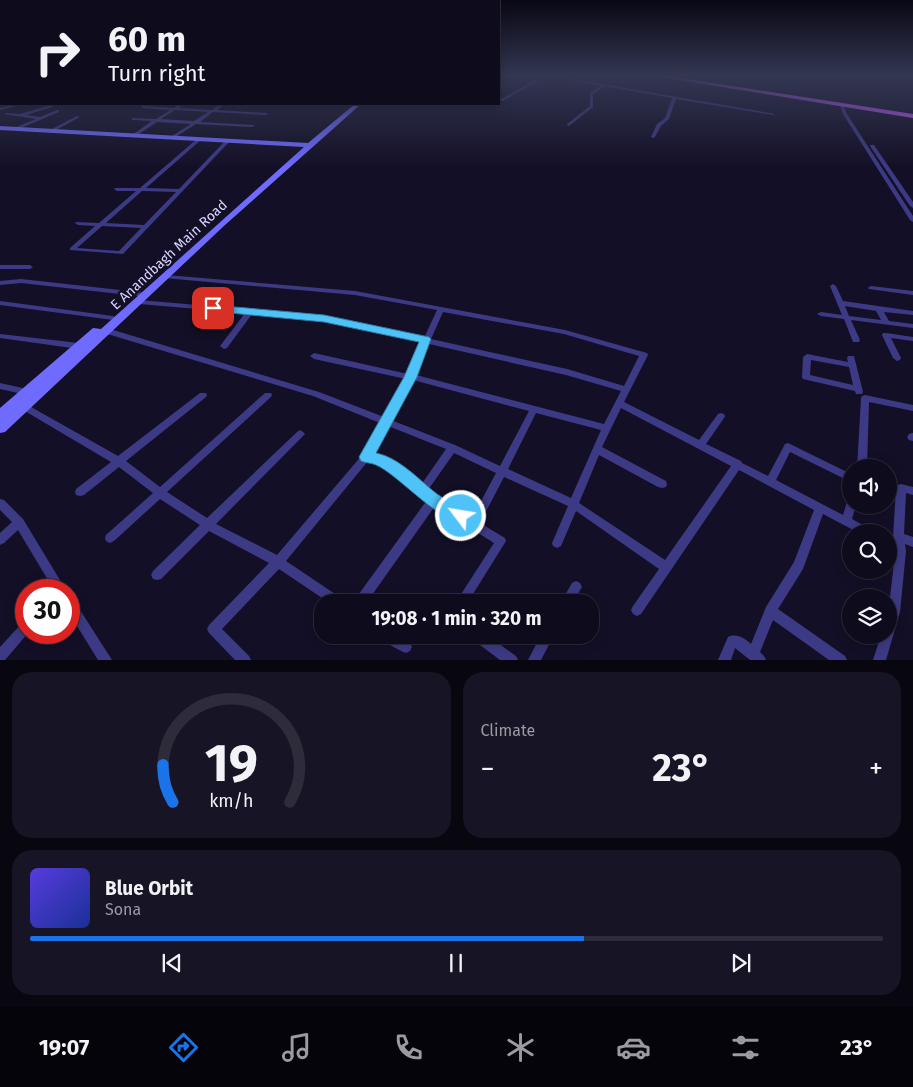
<!DOCTYPE html>
<html lang="en">
<head>
<meta charset="utf-8">
<style>
  body { margin:0; font-family:"Fira Sans",sans-serif; background:#171425; color:#f1f3f6; height:100vh; display:flex; flex-direction:column; font-size:19px; white-space:nowrap }
  * { box-sizing:border-box; margin:0 }
  p { font-size:16px; color:#9b9ba3 }
  .icon { flex:none; width:28px; height:28px; fill:none; stroke:currentColor; stroke-width:2; stroke-linecap:round; stroke-linejoin:round }
  .map { position:relative; height:660px; overflow:hidden }
  .sheet { display:flex; flex-direction:column; gap:12px; padding:12px; background:#08060f; flex:1 }
  .sheet>* { flex:none }
  .banner { position:absolute; left:0px; top:0px; width:500px; height:105px; box-shadow:0 2px 12px #0003,0 0 0 1px #2e2b3b; background:#0e0b1c; color:#f1f3f6; overflow:hidden }
  .controls { position:absolute; left:842px; top:459px; display:grid; gap:10px }
  .controls a { display:grid; place-items:center; width:55px; height:55px; border-radius:50%; background:#0e0b1c; box-shadow:0 2px 12px #0003,0 0 0 1px #2e2b3b; font-size:25px }
  .speed { position:absolute; left:15px; top:579px; display:flex; gap:10px; font-size:25px; font-weight:700; text-align:center }
  .speed>* { display:grid; place-content:center; width:65px; height:65px; border-radius:50%; background:#0e0b1c; box-shadow:0 2px 12px #0003,0 0 0 1px #2e2b3b; line-height:1 }
  .speed .limit { border:8px solid #d22; background:#fff; color:#111 }
  .pin { position:absolute; display:grid; place-items:center; width:42px; height:42px; color:#fff; margin:-21px; border-radius:10px; box-shadow:0 2px 8px #0006 }
  .me { position:absolute; width:55px; margin:-28px; rotate:301deg; stroke-linejoin:round; filter:drop-shadow(0 0 4px #0008) }
  .turn { display:flex; align-items:center; gap:18px; height:105px; padding:0 25px; font-size:22px }
  .turn .icon { width:65px; height:65px; stroke-width:2.5 }
  .turn b { display:block; font-size:35px; line-height:42px }
  .big { font-size:38px; font-weight:700; line-height:1.1 }
  .sheet .card { flex:1; display:flex; flex-direction:column; justify-content:center; gap:8px; min-width:0; padding:0 18px; border-radius:20px; background:#171425 }
  .sheet .dial { align-items:center; gap:0 }
  .dial svg { height:130px; overflow:visible; fill:none; stroke:#2e2b3b; stroke-width:7; stroke-linecap:round; text-anchor:middle }
  .dial text { fill:#f1f3f6; stroke:none }
  .song { display:flex; align-items:center; gap:15px }
  .cover { width:60px; height:60px; border-radius:8px; background:linear-gradient(135deg,hsl(250 70% 55%),hsl(230 70% 35%)) }
  .played { height:5px; border-radius:2px; background:linear-gradient(90deg,#1a73e8 65%,#2e2b3b 65%) }
  .keys { display:flex; justify-content:space-around; direction:ltr }
  .heat { display:flex; justify-content:space-between; align-items:center; font-size:28px; direction:ltr }
  .sheet .tiles { flex:1; display:grid; gap:12px; grid-template-columns:1fr 1fr }
  .card:last-child { grid-column:span 2 }
  .trip { position:absolute; left:314px; top:594px; width:285px; height:50px; border-radius:20px; background:#0e0b1c; box-shadow:0 2px 12px #0003,0 0 0 1px #2e2b3b; font-weight:700; line-height:50px; text-align:center }
  .dock { display:flex; height:80px; justify-content:space-around; align-items:center; background:#06040b; color:#9b9ba3 }
  .dock .icon { width:35px; height:35px }
  .dock .on { color:#1a73e8 }
  .dock b { font-size:22px; color:#f1f3f6 }
  .map>svg:first-child { display:block }
  .lines { fill:none; stroke-linecap:round; stroke-linejoin:round }
  .street { fill:#3d3a85; fill-rule:evenodd }
  .secondary { fill:#6f6bff; fill-rule:evenodd }
  .primary { fill:#c25bff; fill-rule:evenodd }
  .route { fill:#4fc3f7; stroke:#337fa1 }
  .labels { text-anchor:middle; dominant-baseline:central; stroke-width:5; stroke-linejoin:round; paint-order:stroke }
  .street-label { font-size:14px; fill:#d9d4ff; stroke:#130f26 }
</style>
</head>
<body>
<div class="map">
<svg width="913" height="660" viewBox="0 0 913 660">
  <rect width="100%" height="100%" fill="#130f26"/>
  <g class="lines">
    <path class="street" d="M542,76H546L503,101L500,100Z
      M549,76H556L775,114L773,115L676,99L669,119L661,126L655,137L653,138L651,137L657,124L665,118L672,98L605,86L593,94V107L569,126L567,125V124L590,106V93L601,86Z
      M607,76H615L624,78L622,79Z
      M0,92H1V95H0Z
      M839,102L842,103L847,114L913,216V222L910,220L843,114Z
      M17,104H23L0,110V108Z
      M180,104H184L179,108L212,110L221,104H225L217,110L266,113L268,114L266,115L213,112L200,122L254,125V126L252,127L196,124L174,138H172V136L191,124L157,122L136,136L132,135L152,121L133,120H132V118L156,119L170,110L143,108H142V106L174,108ZM175,110L208,112L194,121L161,119Z
      M51,105L53,106L52,107L26,115L40,117L57,110H59V112L16,130H14V128L36,119L4,114L6,113L20,114Z
      M77,116L80,117L52,132L48,131Z
      M198,138L202,139L146,188L179,189L226,140L230,141L123,254L70,250V248L95,226L78,225L75,223L76,222L99,223L136,191H117L114,189L115,188H140ZM142,191L176,192L144,225L106,223ZM102,226L141,228L119,251L77,248Z
      M870,145H874L913,202V208L910,206L870,146Z
      M0,265H30L33,267L30,269H0Z
      M166,275L355,291L565,330L647,353L648,355L624,402L699,440L718,414L721,413L724,414L725,416L724,418L706,444L741,461L742,463L768,476L785,444L788,443L851,474V482L790,452L776,480L843,515L847,502L851,501V505H856L852,519L870,529L871,532H857L823,514L803,569L778,609L845,656L847,660H829L773,620L760,652L764,656L766,660H750L735,648L731,660H718L728,637C737,633 744,638 751,644L766,607L794,562L814,510L739,470L641,614L637,616L633,614L631,610L633,606L659,569L576,511L561,546L557,548L553,546L552,543L568,506L504,477L480,523L505,538L506,541L468,602H456L494,543L435,506L367,602H354L356,598L427,500C408,487 391,468 368,461L286,561L341,598L343,602H328L279,569L222,629L249,656L251,660H235L209,633L207,629L209,625L269,563L209,531L161,579L157,580L153,579L151,575L153,571L200,525L160,499L114,541L110,543L106,541L105,538L106,535L153,493L119,467L84,495L80,496L76,495L75,492L76,489L111,462L18,407L17,405L18,403H24L118,456L200,393H206L207,395L206,397L126,461L160,487L265,393H271L272,395L271,397L167,492L207,518L297,432L300,430L303,432L305,434L303,436L216,524L277,555L363,454L380,423L313,396L104,333L103,331L104,329H110L319,392L384,417L406,379L314,359L310,356L314,353L408,374L422,342L324,320L252,314L227,348L224,349L220,346L245,313L139,304L135,302L139,300L324,316L424,338L437,310L355,295L164,278L163,277L164,276ZM443,312L564,334L639,356L624,386L567,369L431,339ZM429,344L566,375L621,391L604,424L416,375ZM413,380L529,411L500,466L455,445L391,420ZM621,408L731,466L665,560L579,503L599,455L658,487L662,488L666,487L667,484L666,481L602,447ZM536,413L601,430L571,498L508,469ZM388,426L446,449L421,485C406,472 391,460 372,455ZM454,453L496,473L472,518L428,490Z
      M21,279L147,293L150,295L147,297L21,283L0,285V281Z
      M833,284L836,286L843,301L913,311V315L884,312L889,321L913,324V328L851,320L860,340L859,342H853L844,319L821,316L817,314L821,312L842,315L830,286ZM845,306L876,311L881,320L849,316Z
      M871,286L913,291V295L869,289L868,288L869,287Z
      M0,301L113,316L117,318L113,320L0,305Z
      M883,333H886L913,337V341L891,338L901,358L900,360L897,361L893,358L882,335Z
      M0,334L79,343L83,346L79,349L0,338Z
      M807,354L848,362L847,358L848,356H854L863,392L862,394H856L855,391L803,379L802,377L803,357ZM811,360L849,367L853,385L810,375Z
      M0,383L27,389L30,390L31,392L30,394L27,395L0,389Z
      M865,395L913,405V411L869,402L867,468H857L861,398L862,396Z
      M912,433H913V441L909,440L907,437L909,434Z
      M901,484L913,487V495L906,493L904,534L913,537V547L905,544L906,551L900,612L886,660H873L881,635H889V606L895,554L889,550V540L894,542L893,537L896,488L897,485Z
      M0,499L4,500L23,519L66,590H54L18,530L4,543L0,545V533L12,522L0,510Z
      M576,581L580,583L582,587L573,602H561L572,583Z
      M426,594L433,598L435,602H421L420,600L422,596Z
      M69,597L73,599L112,660H98L69,613Z
      M26,621V632H29L5,660H0V647L22,623Z
      M381,635C393,635 407,634 412,647L410,651L406,653C398,650 384,643 381,635Z
      M470,635H487L516,656L518,660H500L472,639Z
      M541,635H554L541,660H528Z"/>
    <path class="secondary" d="M355,104H361L225,225L5,432L0,433V408L93,328L101,329L304,147L0,130V126L308,143Z"/>
    <path class="primary" d="M655,76H668L913,114V118Z"/>
  </g>
  <linearGradient id="sky" x2="0" y2="1"><stop stop-color="#0a0815"/><stop offset="0.45" stop-color="#333752"/><stop offset="1" stop-color="#333752" stop-opacity="0"/></linearGradient>
  <rect width="913" height="168" fill="url(#sky)"/>
  <path class="route" d="M213,305L324,315L429,337L431,339L417,377L376,453C400,458 419,480 437,494C447,501 463,506 469,516L466,521C445,529 398,474 376,465C372,463 366,463 361,461L359,457L404,377L419,342L324,322L209,311L207,308Z"/>
  <g class="labels">
    <g class="street-label">
      <text transform="translate(169 255) rotate(-43)">E Anandbagh Main Road</text>
    </g>
  </g>
</svg>
<div class="controls">
<a><svg class="icon" aria-label="sound" viewBox="0 0 24 24"><path d="M4 9h4l5-4v14l-5-4H4zM17 9q2 3 0 6"/></svg></a>
<a><svg class="icon" aria-label="search" viewBox="0 0 24 24"><circle cx="10" cy="10" r="6"/><path d="M15 15l6 6"/></svg></a>
<a><svg class="icon" aria-label="layers" viewBox="0 0 24 24"><path d="M12 4l9 5-9 5-9-5zM3 14l9 5 9-5"/></svg></a>
</div>
<div class="speed"><div class="limit">30</div></div>
<div class="pin" style="left:213px;top:308px;background:#d93025"><svg class="icon" aria-label="arrive" viewBox="0 0 24 24"><path d="M6 21V4h12l-3 4 3 4H6"/></svg></div>
<svg class="me" style="left:461px;top:516px" viewBox="-20 -20 40 40"><circle r="17" fill="#4fc3f7" stroke="#fff" stroke-width="3"/><path d="M0-11L8 9 0 5-8 9z" fill="#fff"/></svg>
<div class="trip">19:08 · 1 min · 320 m</div>
<div class="banner">
<div class="turn"><svg class="icon" aria-label="right" viewBox="0 0 24 24"><path d="M7 20v-9h11M14 6l5 5-5 5"/></svg><div><b>60 m</b>Turn right</div></div>
</div>
</div>
<section class="sheet">
<div class="tiles">
<div class="card dial"><svg viewBox="0 0 100 80">
<path d="M14 69A42 42 0 1 1 86 69"/>
<path d="M14 69A42 42 0 0 1 8 46" stroke="#1a73e8"/>
<text x="50" y="56" font-size="32" font-weight="700">19</text>
<text x="50" y="72" font-size="11">km/h</text>
</svg></div>
<div class="card"><p>Climate</p>
<div class="heat"><a>−</a><b class="big">23°</b><a>+</a></div>
</div>
<div class="card">
<div class="song"><i class="cover"></i><div><b>Blue Orbit</b><p>Sona</p></div></div>
<div class="played"></div>
<div class="keys"><svg class="icon" aria-label="previous" viewBox="0 0 24 24"><path d="M18 5L8 12l10 7zM5 5v14"/></svg><svg class="icon" aria-label="pause" viewBox="0 0 24 24"><path d="M8 5v14M16 5v14"/></svg><svg class="icon" aria-label="next" viewBox="0 0 24 24"><path d="M6 5l10 7-10 7zM19 5v14"/></svg></div>
</div>
</div>
</section>
<nav class="dock">
<b>19:07</b>
<svg class="icon on" aria-label="directions" viewBox="0 0 24 24"><path d="M12 3l9 9-9 9-9-9zM9 14v-3h6M13 9l2 2-2 2"/></svg>
<svg class="icon" aria-label="music" viewBox="0 0 24 24"><path d="M9 18V5l10-2v13"/><circle cx="6" cy="18" r="3"/><circle cx="16" cy="16" r="3"/></svg>
<svg class="icon" aria-label="phone" viewBox="0 0 24 24"><path d="M5 4h4l2 5-3 2q2 4 5 5l2-3 5 2v4C11 20 4 13 5 4z"/></svg>
<svg class="icon" aria-label="climate" viewBox="0 0 24 24"><path d="M12 3v18M4 7l16 10M4 17L20 7"/></svg>
<svg class="icon" aria-label="car" viewBox="0 0 24 24"><path d="M5 17H2v-5l4-1 3-4h7l3 4 3 1v5h-3M9 17h6M6 11h13"/><circle cx="7" cy="17" r="2"/><circle cx="17" cy="17" r="2"/></svg>
<svg class="icon" aria-label="filters" viewBox="0 0 24 24"><path d="M4 7h16M4 17h16"/><circle cx="9" cy="7" r="2"/><circle cx="15" cy="17" r="2"/></svg>
<b>23°</b>
</nav>
</body>
</html>
